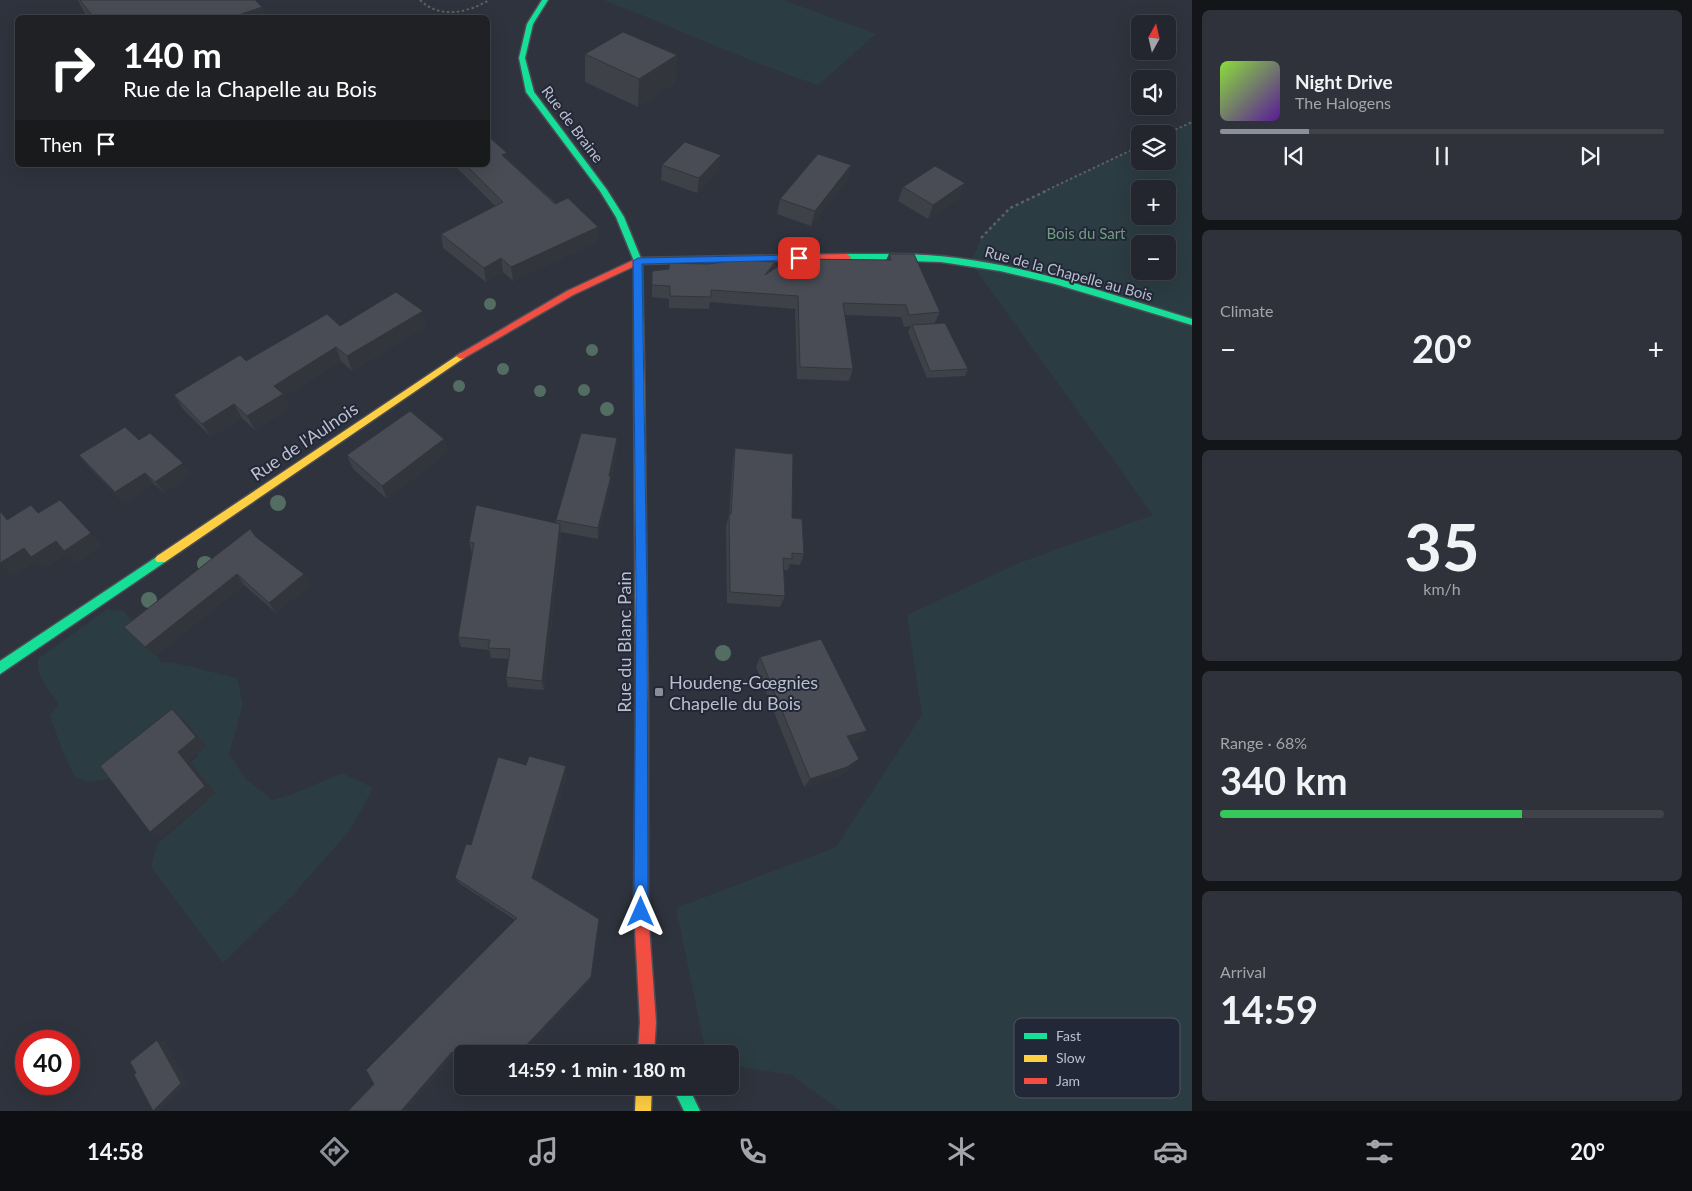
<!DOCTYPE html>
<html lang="en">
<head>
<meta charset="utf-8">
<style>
  body { margin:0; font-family:Lato,sans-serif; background:#2f323a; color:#f1f3f6; height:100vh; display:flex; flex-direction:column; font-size:19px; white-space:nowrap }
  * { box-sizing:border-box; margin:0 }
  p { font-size:16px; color:#a3a5aa }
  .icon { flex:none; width:28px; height:28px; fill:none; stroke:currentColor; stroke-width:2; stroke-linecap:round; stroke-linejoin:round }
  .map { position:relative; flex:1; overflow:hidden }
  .panel { display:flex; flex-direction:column; gap:10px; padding:10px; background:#131519; width:500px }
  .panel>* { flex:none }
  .banner { position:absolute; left:15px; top:15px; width:475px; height:152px; border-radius:8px; box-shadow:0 5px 20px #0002,0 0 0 1px #40434a; background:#202124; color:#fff; overflow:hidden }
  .needle { width:32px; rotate:8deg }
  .buttons { position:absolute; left:1131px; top:15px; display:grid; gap:10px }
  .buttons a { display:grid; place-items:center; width:45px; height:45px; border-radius:8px; background:#23262e; box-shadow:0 5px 20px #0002,0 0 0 1px #40434a; font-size:25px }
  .speed { position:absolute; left:15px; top:1030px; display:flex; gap:10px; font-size:25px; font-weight:700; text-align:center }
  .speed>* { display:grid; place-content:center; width:65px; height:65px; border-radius:50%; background:#23262e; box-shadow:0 5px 20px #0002,0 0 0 1px #40434a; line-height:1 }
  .speed .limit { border:8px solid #d22; background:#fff; color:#111 }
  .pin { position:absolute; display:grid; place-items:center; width:42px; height:42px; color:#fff; margin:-21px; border-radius:10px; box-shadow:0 2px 8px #0006 }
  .me { position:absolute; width:55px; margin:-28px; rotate:0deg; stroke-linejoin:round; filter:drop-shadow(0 0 4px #0008) }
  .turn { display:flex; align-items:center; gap:18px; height:105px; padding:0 25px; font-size:22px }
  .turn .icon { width:65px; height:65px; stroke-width:2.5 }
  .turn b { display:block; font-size:35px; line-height:42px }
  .then { display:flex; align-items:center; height:48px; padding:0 25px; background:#0003; gap:10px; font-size:19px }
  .big { font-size:38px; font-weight:700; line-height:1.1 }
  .panel .tile { flex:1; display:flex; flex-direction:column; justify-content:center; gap:8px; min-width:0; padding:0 18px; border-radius:8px; background:#2f323a }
  .panel .dial { align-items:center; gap:0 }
  .dial b { font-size:65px; line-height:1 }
  .song { display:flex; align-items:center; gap:15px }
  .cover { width:60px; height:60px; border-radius:8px; background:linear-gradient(135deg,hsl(90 70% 55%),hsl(270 70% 35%)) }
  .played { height:5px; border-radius:2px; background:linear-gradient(90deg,#8c9099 20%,#40434a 20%) }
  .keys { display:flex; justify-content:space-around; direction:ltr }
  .heat { display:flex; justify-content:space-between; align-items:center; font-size:28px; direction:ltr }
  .charge { height:8px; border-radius:4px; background:linear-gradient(90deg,#34c759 68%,#40434a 0) }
  .trip { position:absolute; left:454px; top:1045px; width:285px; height:50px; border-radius:8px; background:#23262e; box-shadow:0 5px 20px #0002,0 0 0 1px #40434a; font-weight:700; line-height:50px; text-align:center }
  .tab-bar { display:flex; height:80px; justify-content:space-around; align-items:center; background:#0e0f12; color:#a3a5aa }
  .tab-bar .icon { width:35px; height:35px }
  .tab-bar .on { color:#8c9099 }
  .tab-bar b { font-size:22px; color:#f1f3f6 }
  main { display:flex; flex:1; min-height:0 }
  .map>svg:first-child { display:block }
  .green { fill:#2c3c43; fill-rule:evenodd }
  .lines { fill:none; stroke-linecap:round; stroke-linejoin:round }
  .fast-casing { stroke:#4b4e56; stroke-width:3 }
  .slow-casing { stroke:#4b4e56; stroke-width:3 }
  .jam-casing { stroke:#4b4e56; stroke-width:3 }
  .path-far1 { stroke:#5c6167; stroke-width:2; stroke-dasharray:2.5 2.5; stroke-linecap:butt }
  .path { stroke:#5c6167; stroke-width:2.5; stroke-dasharray:3 3; stroke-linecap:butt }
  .fast { fill:#16e098; fill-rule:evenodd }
  .slow { fill:#ffcf43; fill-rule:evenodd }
  .jam { fill:#f24e42; fill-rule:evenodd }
  .tree { fill:#546d63 }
  .wall { fill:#3f4149 }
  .shaded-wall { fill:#33353c }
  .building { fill:#494c55; stroke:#33353c }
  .route { fill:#1a73e8; stroke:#114b97 }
  .poi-dot { fill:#898e9a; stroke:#222838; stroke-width:2 }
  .labels { text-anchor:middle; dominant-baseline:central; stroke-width:4; stroke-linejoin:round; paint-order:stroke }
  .far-street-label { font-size:15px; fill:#babfcc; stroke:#222838 }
  .far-park-label { font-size:15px; fill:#739c82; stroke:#222838 }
  .street-label { font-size:18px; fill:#babfcc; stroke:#222838 }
  .poi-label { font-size:18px; fill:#babfcc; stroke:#222838; text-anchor:start }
  .key { fill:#222838; stroke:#505564; stroke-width:1 }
  .key-label { font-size:14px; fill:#babfcc }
</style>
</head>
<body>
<main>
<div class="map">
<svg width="1192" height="1111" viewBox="0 0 1192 1111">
  <rect width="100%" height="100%" fill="#2f333d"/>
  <path class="green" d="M603,0H783L876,34L818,85C745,61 675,27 603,0Z
    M1192,122V1111H841L792,1075L730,1065V1054H706L676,908L836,847L922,715L907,615L1019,563L1153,515L971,263L981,238L1010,208L1140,146V161H1168L1166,134ZM1140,189H1168V216H1140ZM1140,244H1168V271H1140Z
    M107,609L124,611L161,662C187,663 211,673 237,678L243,704L229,754L245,778L272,800L290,795L342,773L373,788L350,830L292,896L223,963L151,867L157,844L208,800L183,769L198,756L173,727L107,779L90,782L74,776L62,749L50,716L59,703C48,690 36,676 38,659Z"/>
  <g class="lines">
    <g class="fast-casing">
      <path id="fast" d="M542,0H548L533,24L525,58L534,92L607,190L624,217L642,261L644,364L639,367L634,364V261L616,217L600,191L526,92L519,58L527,24Z
        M847,254C884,254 921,253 957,258C1037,268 1115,296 1192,319V325L1055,284L1000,271L941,262L844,259L843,257Z
        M161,554L165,556L167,559L165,562L0,674V661Z
        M672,1086H688L700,1111H684Z"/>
    </g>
    <g class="slow-casing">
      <path id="slow" d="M461,353L466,356L464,358L165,562H157L155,559L157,556Z
        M639,361L644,364L648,700L646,704L642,706L638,704L636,700L634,364Z
        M636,1086H652L651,1111H635Z"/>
    </g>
    <g class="jam-casing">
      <path id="jam" d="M847,254L851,257L850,259L639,264L573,295L464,358L461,359L456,356L567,291L638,258Z
        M642,694L646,696L648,700V912L656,1022L654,1054H638L640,1022L634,912L636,700L638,696Z"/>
    </g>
    <path class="path-far1" d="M420,0C439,19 468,13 489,0
      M1166,134L1192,122
      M1043,192L1140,146"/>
    <path class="path" d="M981,238L1010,208L1046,191"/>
    <use href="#fast" class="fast"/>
    <use href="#slow" class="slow"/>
    <use href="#jam" class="jam"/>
  </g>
  <g class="tree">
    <circle cx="490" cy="304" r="6"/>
    <circle cx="592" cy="350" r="6"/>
    <circle cx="503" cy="369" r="6"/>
    <circle cx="459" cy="386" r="6"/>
    <circle cx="584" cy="390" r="6"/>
    <circle cx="540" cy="391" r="6"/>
    <circle cx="607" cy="409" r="7"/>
    <circle cx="278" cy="503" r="8"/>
    <circle cx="205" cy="564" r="8"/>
    <circle cx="149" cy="600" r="8"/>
    <circle cx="723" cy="653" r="8"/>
  </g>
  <path class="wall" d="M78,0H255L262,7L266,18H88L84,12Z
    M585,54L677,55L675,83L638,107L585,82Z
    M507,153L508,160L598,241L513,281L503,272L486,282L443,248L441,234L495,206L454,165H488Z
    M662,165L719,170L697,193L661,180Z
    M851,165L847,180L811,226L777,214L780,199Z
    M903,187L959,198L928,219L898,201Z
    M889,254L940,312L934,324L968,369L965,376L927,378L908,332L911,326L904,327L901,317L845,315L853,369L849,381L797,379L795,309L710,302L709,309L669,308V299L652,297V271L669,269V263L708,264L775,262L774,269L791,262L792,259L886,260Z
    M340,326H426L352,371L341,361L284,397L289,408L255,430L242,418L211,437L183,409L174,395L246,361Z
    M617,438V450L611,478L610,488L598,539L561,532V536L544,690L508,687L506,677L509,659L491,658L489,650L461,647L458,637L472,554L469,542L556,523V520Z
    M444,439L447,452L387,499L353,469L347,455Z
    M139,440L191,474L164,493L154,484L125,503L89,467L79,455Z
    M735,448L792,518L804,554L800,565L790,564L788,570H783L785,596L780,607L727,603L726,526L729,515L733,460Z
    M256,537L304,574L310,585L276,613L244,585L155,656Z
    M760,657L860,740L850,742L859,759L852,767L840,776L804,787L756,667Z
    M526,765L567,774L535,879L599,919L591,980L521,1054H462L454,1055L407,1109L374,1084L515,920L459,883L455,878L471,845Z"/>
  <path class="shaded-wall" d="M262,7L266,18H230Z
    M677,55L675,83L638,107L639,79Z
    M507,153L508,167L502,155Z
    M721,155L719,170L697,193L699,178Z
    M851,165L847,180L811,226L815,211Z
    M965,183L959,198L928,219L933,205Z
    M598,227V241L513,281L511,267Z
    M501,258L503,272L486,282L484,268Z
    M775,262L773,274L765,275Z
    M423,311L426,326L352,371L347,356Z
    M336,347L341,361L284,397L289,408L255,430L247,416L274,386Z
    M234,404L242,418L211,437L202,424Z
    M617,438V450L611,478L610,488L598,539V528Z
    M444,439L447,452L387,499L382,486Z
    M183,463L191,474L164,493L155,482Z
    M145,473L154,484L125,503L115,492Z
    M60,500L103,546L77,563L67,554L45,569L36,561L13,576L0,565V563Z
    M560,524L561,536L544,690L542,681Z
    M237,574L244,585L155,656L145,647Z
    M304,574L310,585L276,613L269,603Z
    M172,709L183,719L206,746L189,760L215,793L162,838L150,832L178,752Z
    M867,731L860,740L840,745L847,736Z
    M859,759L852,767L840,776L804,787L810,779Z
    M566,766L567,774L534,883L532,878Z
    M599,919L591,980L521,1054H518Z
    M157,1040L165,1041L188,1083L160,1110L153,1111Z
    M452,1052L456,1053L407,1109L409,1111H401Z
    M488,1086H490L486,1091L482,1092Z"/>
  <path class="building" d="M80,0H255L262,7L230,18H94Z
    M623,32L677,55L639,79L585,54Z
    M488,136L507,153L502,155L555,204L568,198L598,227L511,267L501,258L484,268L441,234L503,202L466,165H488Z
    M685,142L721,155L699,178L662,165Z
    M818,154L851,165L815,211L780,199Z
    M935,166L965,183L933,205L903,187Z
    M889,254H914L940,312L909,315L906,305L843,303L853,369L800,367L798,296L711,290V297L670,296V286L652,285V271L669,269V263L708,264L738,260L775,262L765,275L785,262L793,263L792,259L891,260Z
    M396,292L423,311L347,356L336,347L274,386L283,394L247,416L234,404L202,424L174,395L240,355L246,361L327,314L340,326Z
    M945,323L968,369L930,371L912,325Z
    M410,411L444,439L382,486L347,455Z
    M125,427L139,440L150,433L183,463L155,482L145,473L115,492L79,455Z
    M581,433L617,438L609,476H611L598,528L556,520Z
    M735,448L793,454L792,518L802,519L804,554L792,553V559L783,558L785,596L730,592L729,514H731Z
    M60,500L91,533L64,551L56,541L31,557L24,548L0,563V512H1L7,520L31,505L38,513Z
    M476,505L560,524L542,681L506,677L510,649L488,648L490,640L458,637L474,543L469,542Z
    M250,529L256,537L304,574L269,603L237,574L145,647L124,627Z
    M821,639L867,731L847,736L859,759L847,767L810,779L760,657Z
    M172,709L196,737L178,752L205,786L150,832L100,766Z
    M529,756L566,766L532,878L599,919L591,977L518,1054H462V1066L452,1052L401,1111H348L374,1084L366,1070L517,918L455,878L466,844L471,845L498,757L526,765Z
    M157,1040L181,1083L153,1111L134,1075L136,1073L130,1062Z
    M478,1086H488L482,1092Z"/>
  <path class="route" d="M799,255L803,258L802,260L642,264L647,596L648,912L646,917L641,919L636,917L634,912L636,596L633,261L638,258Z"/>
  <rect class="poi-dot" x="654" y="687" width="10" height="10" rx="2.5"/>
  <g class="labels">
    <g class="far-street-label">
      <text transform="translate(573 124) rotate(53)">Rue de Braine</text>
      <text transform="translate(1069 273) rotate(15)">Rue de la Chapelle au Bois</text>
    </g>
    <g class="far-park-label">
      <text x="1086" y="233">Bois du Sart</text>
    </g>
    <g class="street-label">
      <text transform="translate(304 441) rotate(-34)">Rue de l'Aulnois</text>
      <text transform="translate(624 642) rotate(-90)">Rue du Blanc Pain</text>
    </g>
    <g class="poi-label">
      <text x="669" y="682">Houdeng-Gœgnies<tspan x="669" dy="21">Chapelle du Bois</tspan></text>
    </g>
  </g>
  <rect x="1014" y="1018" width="166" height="80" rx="8" class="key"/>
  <rect x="1024" y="1033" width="23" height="6" fill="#16e098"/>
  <rect x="1024" y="1055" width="23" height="7" fill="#ffcf43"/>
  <rect x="1024" y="1078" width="23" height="6" fill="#f24e42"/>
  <g class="key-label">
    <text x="1056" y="1041">Fast</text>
    <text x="1056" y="1063">Slow</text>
    <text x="1056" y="1086">Jam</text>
  </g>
</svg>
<div class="buttons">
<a><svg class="needle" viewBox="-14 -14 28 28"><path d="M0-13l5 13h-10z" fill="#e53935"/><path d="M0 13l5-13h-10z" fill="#a3a5aa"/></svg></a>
<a><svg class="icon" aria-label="sound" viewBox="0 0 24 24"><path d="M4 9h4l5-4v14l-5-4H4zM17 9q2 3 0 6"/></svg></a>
<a><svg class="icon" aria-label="layers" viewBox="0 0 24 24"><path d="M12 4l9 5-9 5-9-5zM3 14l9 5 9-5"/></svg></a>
<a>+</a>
<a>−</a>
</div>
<div class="speed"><div class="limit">40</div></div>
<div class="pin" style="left:799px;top:258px;background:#d93025"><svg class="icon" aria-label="arrive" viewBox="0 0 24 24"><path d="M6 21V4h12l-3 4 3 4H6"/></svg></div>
<svg class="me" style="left:641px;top:912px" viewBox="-20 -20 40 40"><path d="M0-17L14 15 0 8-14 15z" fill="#1a73e8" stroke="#fff" stroke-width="4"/></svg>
<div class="trip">14:59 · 1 min · 180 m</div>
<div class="banner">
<div class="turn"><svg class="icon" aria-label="right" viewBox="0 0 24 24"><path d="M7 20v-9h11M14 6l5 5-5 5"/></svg><div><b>140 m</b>Rue de la Chapelle au Bois</div></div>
<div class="then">Then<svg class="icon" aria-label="arrive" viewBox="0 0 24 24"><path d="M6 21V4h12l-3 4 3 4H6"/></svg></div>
</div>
</div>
<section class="panel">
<div class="tile">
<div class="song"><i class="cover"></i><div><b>Night Drive</b><p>The Halogens</p></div></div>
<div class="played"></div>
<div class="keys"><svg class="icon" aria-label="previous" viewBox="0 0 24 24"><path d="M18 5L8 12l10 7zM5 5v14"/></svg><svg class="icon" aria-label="pause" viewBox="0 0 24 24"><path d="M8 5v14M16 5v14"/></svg><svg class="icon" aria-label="next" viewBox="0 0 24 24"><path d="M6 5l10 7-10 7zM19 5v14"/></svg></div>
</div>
<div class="tile"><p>Climate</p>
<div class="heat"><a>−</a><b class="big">20°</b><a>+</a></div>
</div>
<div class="tile dial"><b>35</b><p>km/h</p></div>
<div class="tile"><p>Range · 68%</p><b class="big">340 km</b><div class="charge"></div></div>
<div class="tile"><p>Arrival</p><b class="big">14:59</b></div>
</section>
</main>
<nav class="tab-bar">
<b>14:58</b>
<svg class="icon on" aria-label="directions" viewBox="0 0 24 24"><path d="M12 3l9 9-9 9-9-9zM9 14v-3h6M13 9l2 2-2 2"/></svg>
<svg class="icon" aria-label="music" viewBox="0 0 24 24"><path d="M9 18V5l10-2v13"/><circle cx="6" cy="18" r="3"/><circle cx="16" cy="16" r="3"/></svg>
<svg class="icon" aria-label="phone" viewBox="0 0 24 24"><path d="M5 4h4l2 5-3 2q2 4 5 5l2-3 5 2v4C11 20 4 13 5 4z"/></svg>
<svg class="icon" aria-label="climate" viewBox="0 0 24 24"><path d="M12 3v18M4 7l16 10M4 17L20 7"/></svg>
<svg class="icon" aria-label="car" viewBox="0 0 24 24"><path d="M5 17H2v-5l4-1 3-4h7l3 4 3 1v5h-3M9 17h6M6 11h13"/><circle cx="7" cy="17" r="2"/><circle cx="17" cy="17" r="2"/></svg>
<svg class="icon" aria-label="filters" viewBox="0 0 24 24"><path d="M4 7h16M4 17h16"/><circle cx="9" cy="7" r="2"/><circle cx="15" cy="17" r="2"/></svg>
<b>20°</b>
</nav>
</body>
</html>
